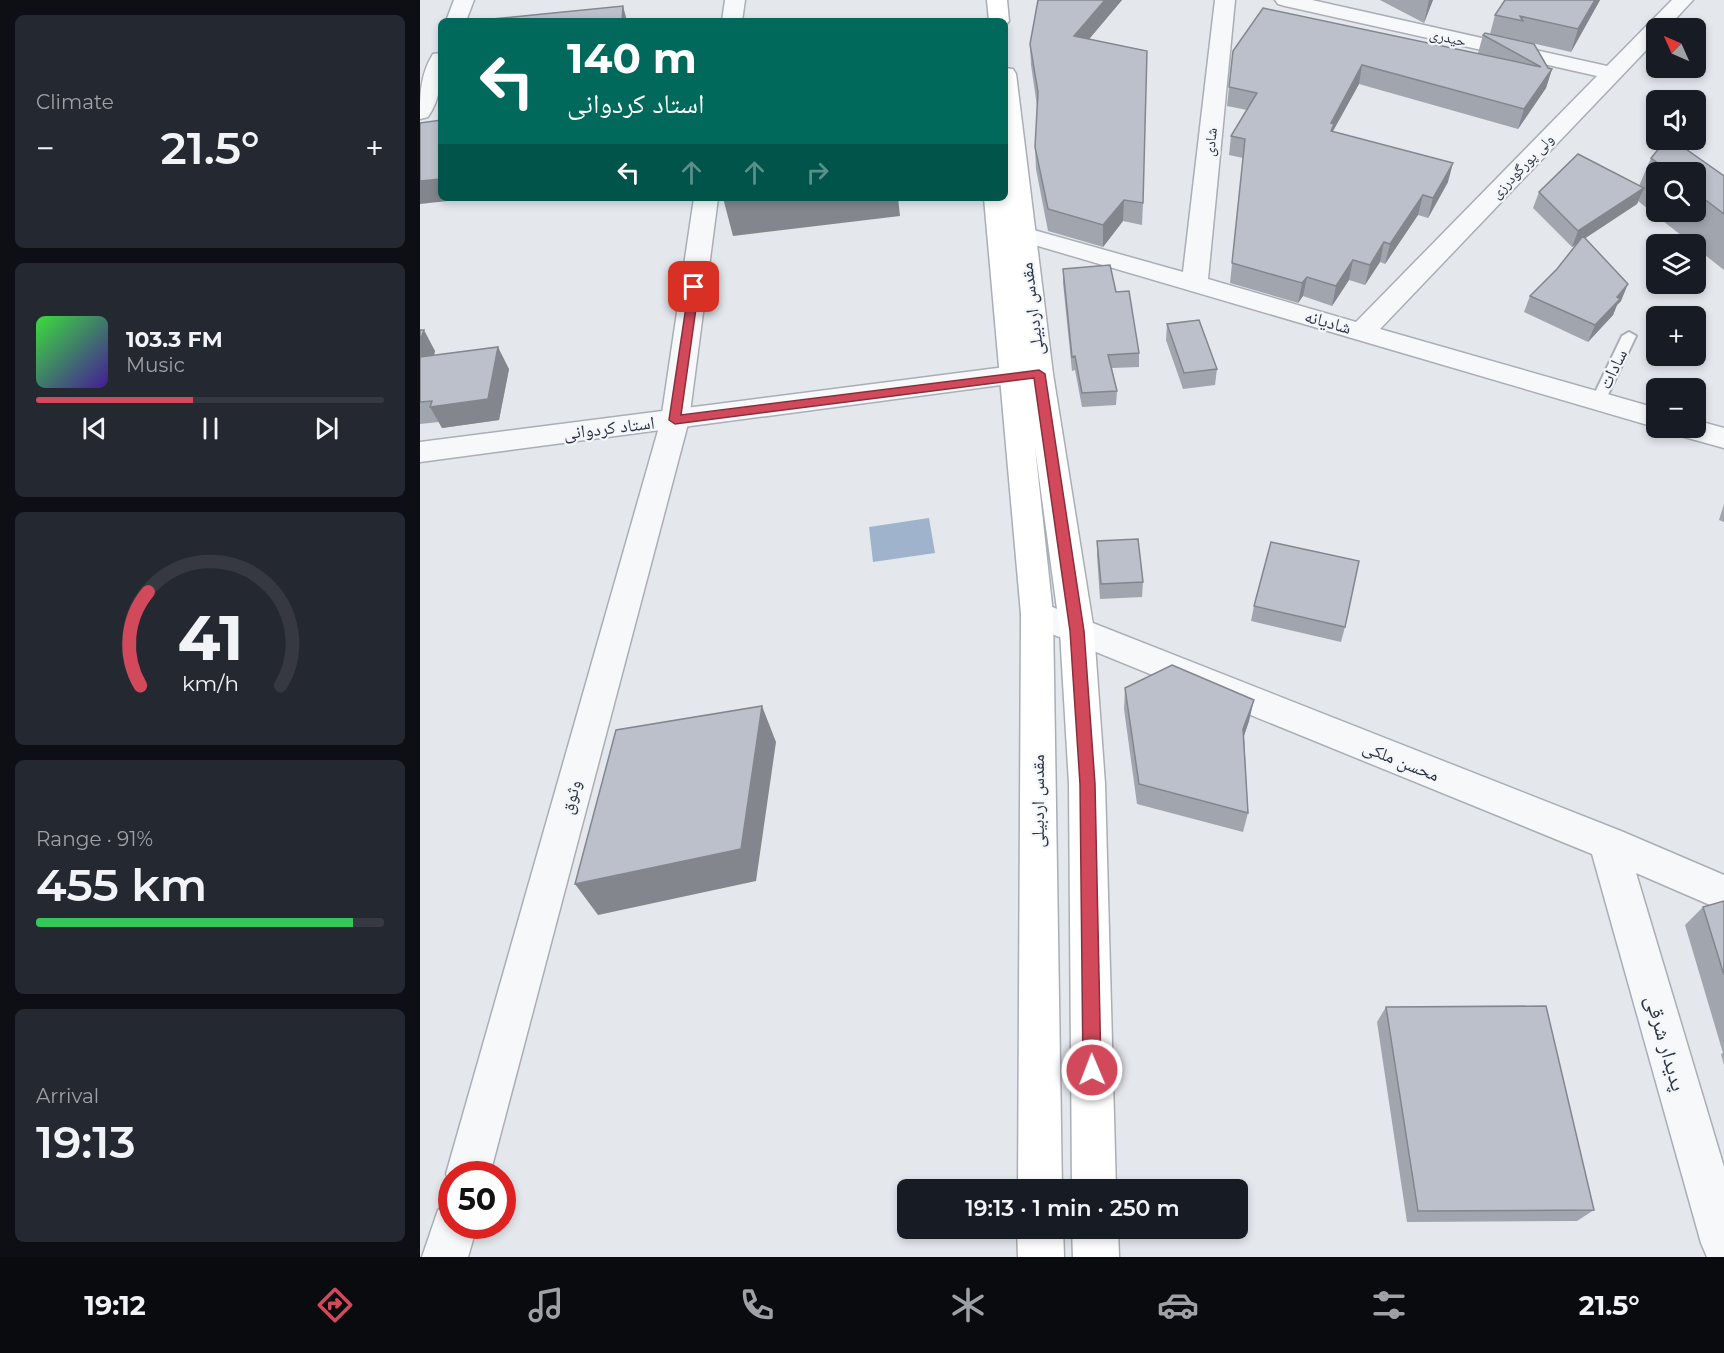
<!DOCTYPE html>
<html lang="en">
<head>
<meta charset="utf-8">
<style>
  body { margin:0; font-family:Montserrat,"Noto Naskh Arabic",sans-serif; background:#242831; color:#f1f3f6; height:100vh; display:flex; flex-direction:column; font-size:22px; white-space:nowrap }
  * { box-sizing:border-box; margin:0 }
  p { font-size:20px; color:#9ea1a6 }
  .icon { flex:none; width:33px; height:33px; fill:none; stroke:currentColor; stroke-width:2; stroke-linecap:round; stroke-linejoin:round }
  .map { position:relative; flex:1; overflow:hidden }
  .details { display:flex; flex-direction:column; gap:15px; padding:15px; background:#0d0f14; width:420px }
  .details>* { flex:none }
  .top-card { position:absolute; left:18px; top:18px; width:570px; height:183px; border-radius:9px; box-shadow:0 3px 9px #0003; background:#00695c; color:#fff; overflow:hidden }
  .needle { width:39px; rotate:315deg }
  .buttons { position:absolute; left:1226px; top:18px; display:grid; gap:12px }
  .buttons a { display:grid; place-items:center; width:60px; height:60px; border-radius:9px; background:#171b24; box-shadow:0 3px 9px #0003; font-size:30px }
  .speed { position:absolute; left:18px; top:1161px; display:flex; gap:12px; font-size:30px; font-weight:700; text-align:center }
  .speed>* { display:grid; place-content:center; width:78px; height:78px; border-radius:50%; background:#171b24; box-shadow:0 3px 9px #0003; line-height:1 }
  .speed .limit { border:9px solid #d22; background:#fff; color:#111 }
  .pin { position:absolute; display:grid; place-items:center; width:51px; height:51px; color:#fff; margin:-26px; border-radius:12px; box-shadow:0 3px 9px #0006 }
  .me { position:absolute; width:66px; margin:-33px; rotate:359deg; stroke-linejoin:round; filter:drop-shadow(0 0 4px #0008) }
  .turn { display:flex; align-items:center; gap:21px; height:126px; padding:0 30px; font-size:27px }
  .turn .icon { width:78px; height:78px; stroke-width:2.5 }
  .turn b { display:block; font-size:42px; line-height:51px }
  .lanes { display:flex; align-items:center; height:57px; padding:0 30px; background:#0003; justify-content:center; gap:30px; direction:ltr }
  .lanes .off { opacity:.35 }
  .big { font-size:45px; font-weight:600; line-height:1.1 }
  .details .card { flex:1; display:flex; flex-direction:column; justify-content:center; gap:9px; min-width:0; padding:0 21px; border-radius:9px; background:#242831 }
  .details .dial { align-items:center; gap:0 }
  .dial svg { height:156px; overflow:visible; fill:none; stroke:#363941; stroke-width:7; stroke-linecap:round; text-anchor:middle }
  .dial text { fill:#f1f3f6; stroke:none }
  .song { display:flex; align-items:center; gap:18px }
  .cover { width:72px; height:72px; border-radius:9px; background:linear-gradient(135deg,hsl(120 70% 55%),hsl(260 70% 35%)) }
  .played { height:6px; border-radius:3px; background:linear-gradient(90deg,#d1495b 45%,#363941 45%) }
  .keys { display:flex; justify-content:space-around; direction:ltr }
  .heat { display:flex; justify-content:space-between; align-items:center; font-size:33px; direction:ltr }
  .charge { height:9px; border-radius:4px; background:linear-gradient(90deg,#34c759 91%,#363941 0) }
  .trip { position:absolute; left:477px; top:1179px; width:351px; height:60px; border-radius:9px; background:#171b24; box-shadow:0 3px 9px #0003; font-weight:600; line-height:60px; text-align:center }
  .tabs { display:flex; height:96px; justify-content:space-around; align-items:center; background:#090b0e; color:#9ea1a6 }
  .tabs .icon { width:42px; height:42px }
  .tabs .current { color:#d1495b }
  .tabs b { font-size:27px; color:#f1f3f6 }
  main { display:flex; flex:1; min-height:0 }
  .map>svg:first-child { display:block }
  .water { fill:#9fb4cc }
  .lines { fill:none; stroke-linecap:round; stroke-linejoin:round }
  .service-casing { stroke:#a9aeb7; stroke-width:4 }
  .minor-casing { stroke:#a9aeb7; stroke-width:3 }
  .tertiary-casing { stroke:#a9aeb7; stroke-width:3 }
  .secondary-casing { stroke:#a9aeb7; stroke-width:3 }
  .service { fill:#f7f8fa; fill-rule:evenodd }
  .minor { fill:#f7f8fa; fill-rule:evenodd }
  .tertiary { fill:#f7f8fa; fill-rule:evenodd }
  .secondary { fill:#fff; fill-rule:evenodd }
  .wall { fill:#a1a5ae; fill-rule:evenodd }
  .shaded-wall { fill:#83868d }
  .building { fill:#bbc0ca; stroke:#83868d; stroke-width:1.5 }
  .route { fill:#d1495b; stroke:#882f3b; stroke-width:1.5 }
  .labels { text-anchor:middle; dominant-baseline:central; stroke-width:4.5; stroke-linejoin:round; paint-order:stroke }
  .far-street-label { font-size:15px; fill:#2b3445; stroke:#f4f6f9 }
  .street-label { font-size:18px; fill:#2b3445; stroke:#f4f6f9 }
  .near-street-label { font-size:21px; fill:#2b3445; stroke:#f4f6f9 }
</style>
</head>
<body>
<main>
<section class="details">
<div class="card"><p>Climate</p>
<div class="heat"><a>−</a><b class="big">21.5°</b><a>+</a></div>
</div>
<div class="card">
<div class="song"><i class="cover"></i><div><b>103.3 FM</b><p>Music</p></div></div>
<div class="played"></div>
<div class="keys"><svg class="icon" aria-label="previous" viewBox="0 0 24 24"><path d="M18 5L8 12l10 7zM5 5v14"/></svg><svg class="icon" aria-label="pause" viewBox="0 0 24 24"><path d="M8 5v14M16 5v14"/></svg><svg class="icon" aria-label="next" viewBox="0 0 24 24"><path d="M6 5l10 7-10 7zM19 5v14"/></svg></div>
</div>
<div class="card dial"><svg viewBox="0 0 100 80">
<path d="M14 69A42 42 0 1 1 86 69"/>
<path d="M14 69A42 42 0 0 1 18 21" stroke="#d1495b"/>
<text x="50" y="56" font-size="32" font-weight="700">41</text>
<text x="50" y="72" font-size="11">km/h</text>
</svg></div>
<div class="card"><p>Range · 91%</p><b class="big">455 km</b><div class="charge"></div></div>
<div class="card"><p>Arrival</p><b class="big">19:13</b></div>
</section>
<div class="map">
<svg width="1304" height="1257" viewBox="0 0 1304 1257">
  <rect width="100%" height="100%" fill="#e4e7ec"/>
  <path class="water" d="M509,518L515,553L453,562L449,527Z"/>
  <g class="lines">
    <g class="service-casing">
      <path id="service" d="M1209,332L1216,336L1185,401L1178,406L1173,404L1171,401L1202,336Z"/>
    </g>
    <g class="minor-casing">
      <path id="minor" d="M34,0H54L46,21H26Z
        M305,0H325L322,21H302Z
        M795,0H815L788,279L936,322L1177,76L865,6L858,4L855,0H892L1187,66L1252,0H1273L1247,28H1236V40L960,329L1236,408L1238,428L601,241L570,237L567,232L570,227L579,225L603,227L763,272Z
        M21,53C21,76 22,97 8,117L0,119C0,95 0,75 13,54Z
        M274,198H298L269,420L70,1174H32V1188L26,1174L241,420Z
        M1275,420L1304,428V448L1257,435L1253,428H1275Z
        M617,601L1201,831L1304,875V911L1216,873L1304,1167V1257H1287L1281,1243L1172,854L605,623L601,614L605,605Z
        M32,1204V1226H57L48,1257H2L18,1210Z"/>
    </g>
    <g class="tertiary-casing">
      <path id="tertiary" d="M593,366L603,368L607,375L603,382L0,462V442Z"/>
    </g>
    <g class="secondary-casing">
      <path id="secondary" d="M567,0H587L589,21L586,25L585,21H569Z
        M585,68L593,69L596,74L633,374L674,631L685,784L696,1190H652L649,784L640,631L615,447L633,614L642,1190H598L601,614L564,198H585V194L587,196Z
        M597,1228H643L644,1257H598Z
        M652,1228H698L699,1257H653Z"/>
    </g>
    <use href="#service" class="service"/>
    <use href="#minor" class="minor"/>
    <use href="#tertiary" class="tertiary"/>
    <use href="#secondary" class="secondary"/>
  </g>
  <path class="wall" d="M618,0H702L669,39L723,203L722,225L703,221L683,247L628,231L616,169L615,147L617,106L611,65L610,44Z
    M960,0H1013L1004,23Z
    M1180,0L1151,52L1098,40L1128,68L1132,69L1126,88L1098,129L939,84L913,131L1028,182L1008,218L998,215L965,264L960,262L945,285L929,280L912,306L883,296L878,303L810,283L823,158L809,155L811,136L827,110L807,106L813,51L1058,53L1063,35L1070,34L1075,15Z
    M1231,158L1304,176V270L1275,247V244H1272L1218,201L1217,204L1165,238L1201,301L1197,305L1193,315L1168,342L1104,312L1110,296L1137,269L1157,244L1152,247L1113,208L1119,192L1219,186ZM1236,172H1275V212H1236Z
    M643,269L696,292L719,353V367L692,368L697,391L696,405L662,407L655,370L652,371L643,283Z
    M747,324L797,369L795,385L763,389L746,340Z
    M0,330L15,351L14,356L89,369L79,420L22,428L19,422L0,424Z
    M1304,504V522L1299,520Z
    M677,541L723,582L722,597L680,599L677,556Z
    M834,606L925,627L921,642L831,621Z
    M705,688L829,721L824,736L828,813L823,832L717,804L704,709Z
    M1304,901V1065L1301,1054L1303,1053L1265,925L1283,907Z
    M966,1007L1174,1210L1157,1221L987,1222L957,1022Z"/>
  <path class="shaded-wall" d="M685,0H702L654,57V36Z
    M1009,0H1013L1004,23Z
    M1175,0H1180L1151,52L1158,29Z
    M203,6L207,21H202Z
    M942,65L939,84L913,131L907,150L911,123Z
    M1132,69L1126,88L1098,129L1104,109Z
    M1033,163L1028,182L1008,218L1013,198Z
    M21,179V198H55L0,204V181Z
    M1224,188L1217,204L1152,247L1158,231Z
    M1003,195L998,215L965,264L970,244Z
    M303,198H478L480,216L313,236Z
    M704,200L703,221L683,247V225Z
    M964,242L960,262L945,285L950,265Z
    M933,260L929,280L912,306L916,286Z
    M887,277L883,296L878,303L882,283Z
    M1208,284L1201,301L1197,305L1193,315L1168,342L1175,325Z
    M4,330L15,351L6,379L0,368V341Z
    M78,347L89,369L79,420L22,428L10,407Z
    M834,700L829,721L819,750L823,729Z
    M342,706L356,742L336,881L178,915L155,884Z"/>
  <path class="building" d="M618,0H685L654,36L727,51L723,203L704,200L683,225L628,209L615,147L618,92L610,44Z
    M1085,0H1175L1158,29L1100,16L1103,21L1075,15Z
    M203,6L202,21H53Z
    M843,8L1121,67L1063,35L1065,33L1114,44L1128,68L1132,69L1104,109L942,65L911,123L914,124L911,131L1033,163L1013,198L1003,195L970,244L964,242L950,265L933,260L916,286L887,277L882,283L812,263L825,139L811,136L837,93L809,87L813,51Z
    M21,120V179L0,181V123Z
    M1246,140H1253L1304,176V214L1275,192V172H1250L1231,158Z
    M1158,154L1224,188L1158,231L1119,192Z
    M1163,236L1208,284L1197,297L1200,299L1175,325L1110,296L1137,269Z
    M690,265L696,292L709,291L719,353L688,355L697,391L662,393L655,356L652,357L643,269Z
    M779,320L797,369L764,373L747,324Z
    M0,330H4L0,341Z
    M78,347L68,399L10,407L12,401L0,402V357Z
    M718,539L723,582L681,584L677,541Z
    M851,542L939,561L925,627L834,606Z
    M752,665L834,700L823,729L828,813L719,784L705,688Z
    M342,706L321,849L155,884L196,730Z
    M1304,901V975L1283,907Z
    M1126,1006L1174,1210L998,1211L966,1007Z"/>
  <path class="route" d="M274,283L279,287L261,415L619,370L625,374L664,631L675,784L681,1070L678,1076L672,1079L666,1076L663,1070L660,784L650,631L614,378L255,424L249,420L269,287Z"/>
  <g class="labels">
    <g class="far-street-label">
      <text transform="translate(1028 37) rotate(13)">حیدری</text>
      <text transform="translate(790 142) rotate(-84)">شادی</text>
      <text transform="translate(1102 166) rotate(-46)">ولی پورگودرزی</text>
    </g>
    <g class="street-label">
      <text transform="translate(612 309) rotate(-97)">مقدس اردبیلی</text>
      <text transform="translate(908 322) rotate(16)">شادیانه</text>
      <text transform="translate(1193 369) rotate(-64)">سادات</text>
      <text transform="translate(189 428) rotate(-7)">استاد کردوانی</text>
      <text transform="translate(981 761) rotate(22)">محسن ملکی</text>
      <text transform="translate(151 797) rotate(-75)">وثوق</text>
      <text transform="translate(618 801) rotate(-90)">مقدس اردبیلی</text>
    </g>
    <g class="near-street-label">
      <text transform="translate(1246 1043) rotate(74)">پدیدار شرقی</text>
    </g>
  </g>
</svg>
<div class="buttons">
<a><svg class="needle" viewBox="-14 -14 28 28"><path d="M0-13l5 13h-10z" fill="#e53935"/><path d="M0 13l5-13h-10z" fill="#9ea1a6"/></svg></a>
<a><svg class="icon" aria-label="sound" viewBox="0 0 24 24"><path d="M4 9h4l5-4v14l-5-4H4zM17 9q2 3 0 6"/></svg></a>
<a><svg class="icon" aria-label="search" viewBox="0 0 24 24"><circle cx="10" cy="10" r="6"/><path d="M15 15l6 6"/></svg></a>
<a><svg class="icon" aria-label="layers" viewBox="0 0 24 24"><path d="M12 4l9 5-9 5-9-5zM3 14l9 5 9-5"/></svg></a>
<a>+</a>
<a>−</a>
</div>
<div class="speed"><div class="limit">50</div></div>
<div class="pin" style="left:274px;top:287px;background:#d93025"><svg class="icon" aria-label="arrive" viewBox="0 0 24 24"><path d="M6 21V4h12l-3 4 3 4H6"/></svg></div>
<svg class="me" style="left:672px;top:1070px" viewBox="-20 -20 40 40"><circle r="17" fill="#d1495b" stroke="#fff" stroke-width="3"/><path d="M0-11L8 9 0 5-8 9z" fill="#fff"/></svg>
<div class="trip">19:13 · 1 min · 250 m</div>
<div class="top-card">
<div class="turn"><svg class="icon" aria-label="left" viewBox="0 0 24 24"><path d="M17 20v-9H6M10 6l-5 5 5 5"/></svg><div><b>140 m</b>استاد کردوانی</div></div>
<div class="lanes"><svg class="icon" aria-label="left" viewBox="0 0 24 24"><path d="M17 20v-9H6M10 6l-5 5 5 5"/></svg><svg class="icon off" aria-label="ahead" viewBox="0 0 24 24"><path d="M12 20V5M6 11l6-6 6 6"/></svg><svg class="icon off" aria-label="ahead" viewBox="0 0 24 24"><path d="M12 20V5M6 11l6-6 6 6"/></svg><svg class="icon off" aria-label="right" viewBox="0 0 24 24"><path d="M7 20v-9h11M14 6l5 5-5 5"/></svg></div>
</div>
</div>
</main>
<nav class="tabs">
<b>19:12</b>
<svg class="icon current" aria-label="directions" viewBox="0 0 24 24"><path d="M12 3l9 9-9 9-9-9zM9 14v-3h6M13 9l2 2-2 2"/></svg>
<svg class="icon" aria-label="music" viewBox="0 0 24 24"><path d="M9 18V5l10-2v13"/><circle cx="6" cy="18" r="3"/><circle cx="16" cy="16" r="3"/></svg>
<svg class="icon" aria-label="phone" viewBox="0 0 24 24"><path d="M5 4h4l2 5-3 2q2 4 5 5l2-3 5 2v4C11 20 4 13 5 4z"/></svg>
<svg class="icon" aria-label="climate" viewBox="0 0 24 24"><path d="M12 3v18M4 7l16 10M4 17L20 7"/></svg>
<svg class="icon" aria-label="car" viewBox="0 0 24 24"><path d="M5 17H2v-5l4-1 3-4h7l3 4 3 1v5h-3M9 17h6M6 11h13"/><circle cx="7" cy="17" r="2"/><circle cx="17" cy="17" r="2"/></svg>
<svg class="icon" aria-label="filters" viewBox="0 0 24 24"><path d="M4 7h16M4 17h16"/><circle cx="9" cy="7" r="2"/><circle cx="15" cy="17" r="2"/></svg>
<b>21.5°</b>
</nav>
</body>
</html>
